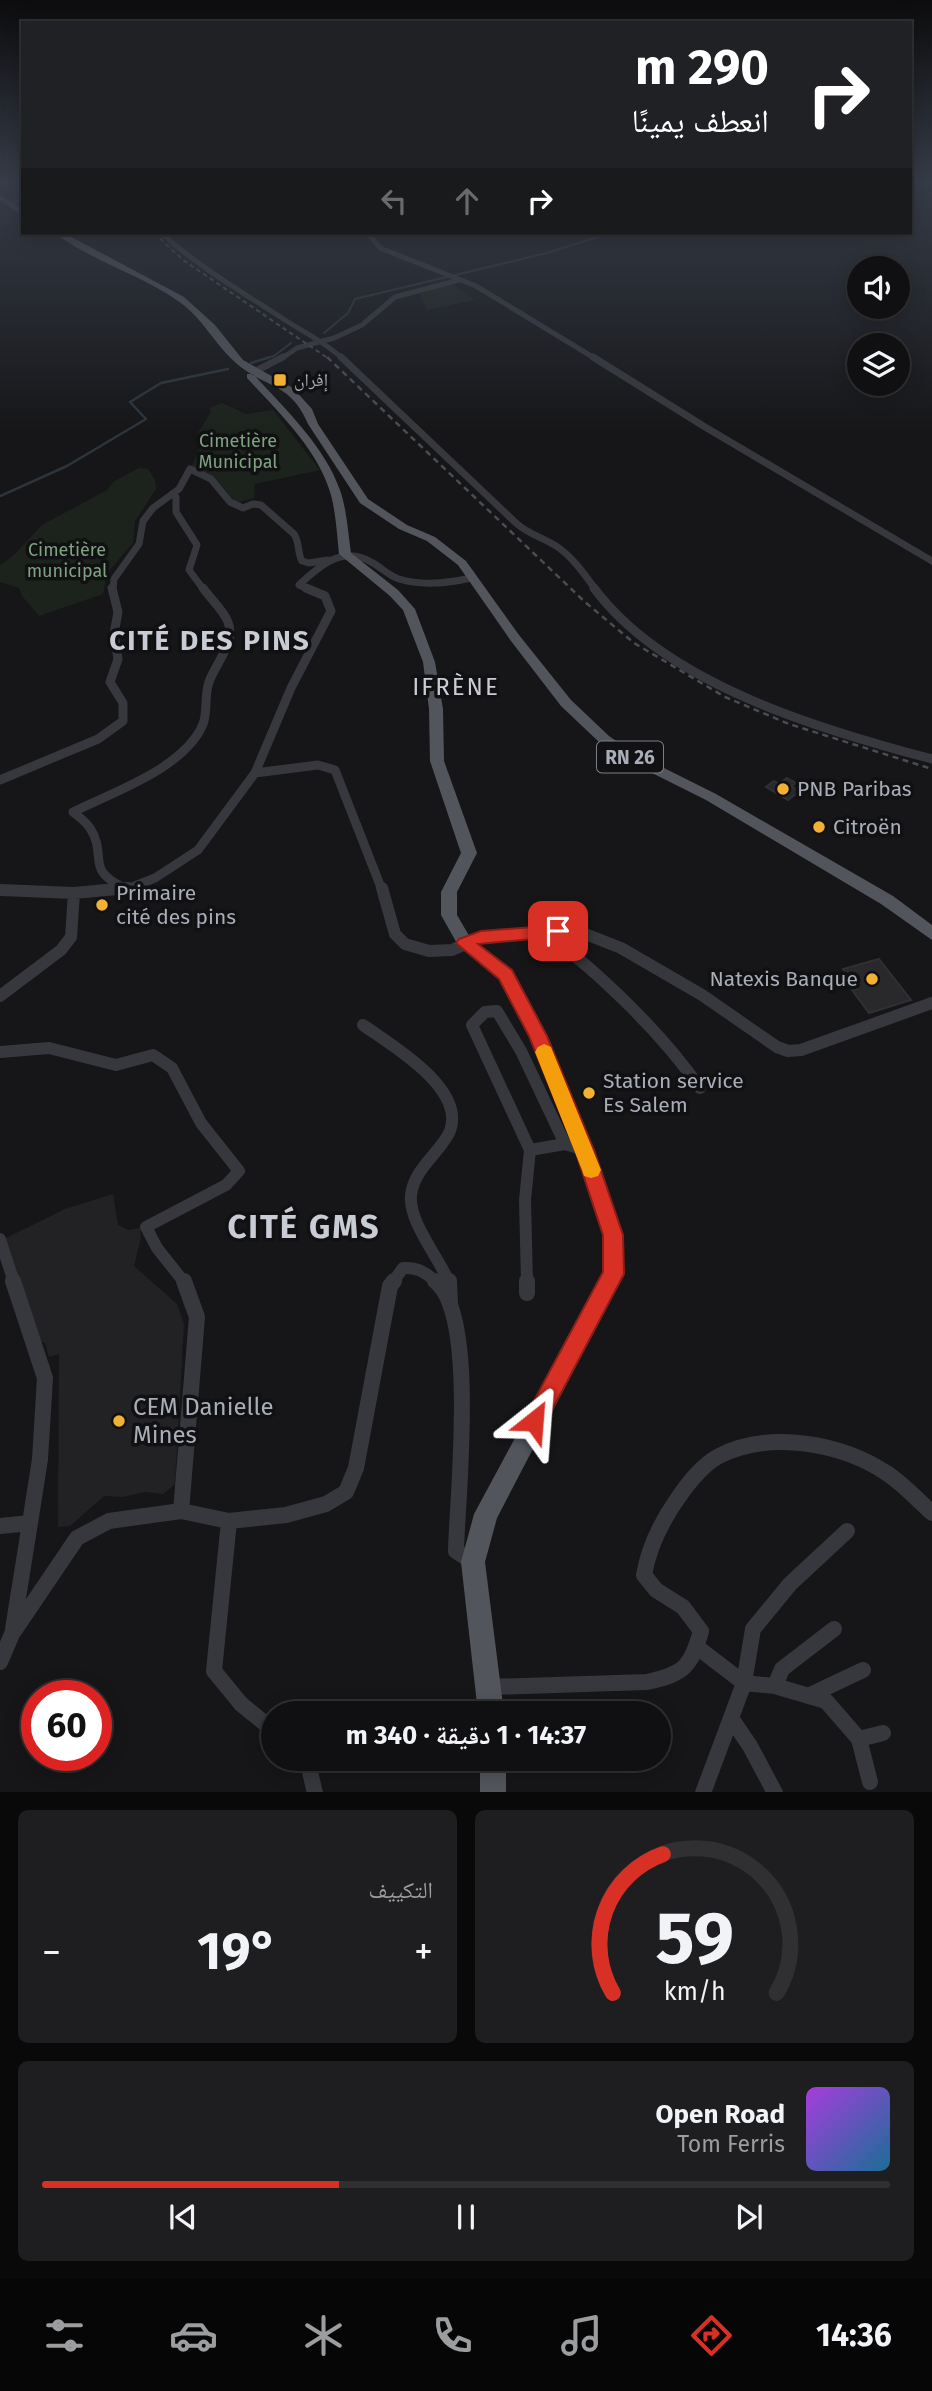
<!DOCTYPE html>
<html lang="ar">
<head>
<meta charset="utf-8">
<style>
  body { margin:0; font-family:"Fira Sans","Noto Naskh Arabic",sans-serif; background:#1e1e20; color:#f1f3f6; direction:rtl; height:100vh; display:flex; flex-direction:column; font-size:26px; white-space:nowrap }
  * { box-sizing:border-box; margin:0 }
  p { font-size:23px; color:#9c9d9f }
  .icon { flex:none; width:38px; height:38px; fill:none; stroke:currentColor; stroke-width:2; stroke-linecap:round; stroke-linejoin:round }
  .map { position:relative; height:1792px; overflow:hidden; direction:ltr }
  .panel { display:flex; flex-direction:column; gap:18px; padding:18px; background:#09090a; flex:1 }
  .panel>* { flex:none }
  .hud { position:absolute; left:21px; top:21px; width:891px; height:214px; border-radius:0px; box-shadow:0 4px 18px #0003,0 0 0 2px #303032; direction:rtl; background:#202124; color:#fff; overflow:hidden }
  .buttons { position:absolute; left:847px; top:256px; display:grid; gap:14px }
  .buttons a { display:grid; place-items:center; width:63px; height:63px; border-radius:50%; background:#101012; box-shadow:0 4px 18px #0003,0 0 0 2px #303032; font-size:35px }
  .speed { position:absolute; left:21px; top:1680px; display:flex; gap:14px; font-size:35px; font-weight:700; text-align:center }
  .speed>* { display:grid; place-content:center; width:91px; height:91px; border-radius:50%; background:#101012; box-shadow:0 4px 18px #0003,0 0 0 2px #303032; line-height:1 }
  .speed .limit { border:10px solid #d22; background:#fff; color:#111 }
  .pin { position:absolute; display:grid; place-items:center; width:60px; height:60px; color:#fff; margin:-30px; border-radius:14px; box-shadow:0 4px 10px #0006 }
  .me { position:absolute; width:77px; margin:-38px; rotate:28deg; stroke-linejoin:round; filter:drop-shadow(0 0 5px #0008) }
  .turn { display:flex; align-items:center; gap:24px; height:147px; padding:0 28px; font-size:32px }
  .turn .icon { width:91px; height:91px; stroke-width:2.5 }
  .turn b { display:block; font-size:49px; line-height:60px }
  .lanes { display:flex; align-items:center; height:66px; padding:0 28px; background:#0003; justify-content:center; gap:35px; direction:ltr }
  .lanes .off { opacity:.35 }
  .big { font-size:52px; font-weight:700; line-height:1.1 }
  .panel .card { flex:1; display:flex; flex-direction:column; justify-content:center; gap:10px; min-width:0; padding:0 24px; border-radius:10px; background:#1e1e20 }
  .panel .dial { align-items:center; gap:0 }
  .dial svg { height:182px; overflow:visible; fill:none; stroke:#303032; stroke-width:7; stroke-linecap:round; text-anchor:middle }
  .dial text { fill:#f1f3f6; stroke:none }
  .song { display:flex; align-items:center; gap:21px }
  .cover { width:84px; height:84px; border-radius:10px; background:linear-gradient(135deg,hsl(280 70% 55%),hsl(200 70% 35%)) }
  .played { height:7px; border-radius:4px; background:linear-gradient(90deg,#d93025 35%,#303032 35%) }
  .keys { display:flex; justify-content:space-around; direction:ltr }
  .heat { display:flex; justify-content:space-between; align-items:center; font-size:38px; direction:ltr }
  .panel .tiles { flex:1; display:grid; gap:18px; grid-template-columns:1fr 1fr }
  .card:last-child { grid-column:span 2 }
  .trip { position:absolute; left:261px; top:1701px; width:410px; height:70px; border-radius:35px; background:#101012; box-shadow:0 4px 18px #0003,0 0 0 2px #303032; font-weight:700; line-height:70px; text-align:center; direction:rtl }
  .tabs { display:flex; height:112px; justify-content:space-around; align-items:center; background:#060607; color:#9c9d9f }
  .tabs .icon { width:49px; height:49px }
  .tabs .active { color:#d93025 }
  .tabs b { font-size:32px; color:#f1f3f6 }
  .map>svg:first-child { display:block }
  .built { fill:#222225 }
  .green { fill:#1c231d }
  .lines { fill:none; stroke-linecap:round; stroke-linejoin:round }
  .stream-far1 { stroke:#2c353c; stroke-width:2 }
  .stream { stroke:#2c353c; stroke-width:2.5 }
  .building { fill:#29292c; stroke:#303034; stroke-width:2 }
  .minor-far4 { stroke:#37383d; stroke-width:5 }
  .minor-far3 { stroke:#37383d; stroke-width:7 }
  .minor-far2 { stroke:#37383d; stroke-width:9 }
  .minor-far1 { stroke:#37383d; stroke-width:12 }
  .minor { stroke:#37383d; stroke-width:16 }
  .primary { fill:#53555c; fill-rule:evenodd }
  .rail-far1 { stroke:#4a4c52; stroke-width:2; stroke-dasharray:4.5 3.5; stroke-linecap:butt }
  .rail { stroke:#4a4c52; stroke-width:2.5; stroke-dasharray:6 4.5; stroke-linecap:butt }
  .route { fill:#d93025; stroke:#8d1f18; stroke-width:2 }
  .slow { fill:#f59e0b }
  .poi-dot { fill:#f2b134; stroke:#111113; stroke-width:2.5 }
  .labels { text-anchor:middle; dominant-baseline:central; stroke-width:7; stroke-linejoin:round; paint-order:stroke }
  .far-poi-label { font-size:18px; fill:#a8adb8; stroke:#111113; text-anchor:start }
  .far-park-label { font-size:18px; fill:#7fa381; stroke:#111113 }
  .shield { fill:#111113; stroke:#7b7e86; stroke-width:2 }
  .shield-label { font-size:19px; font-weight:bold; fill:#a8adb8 }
  .poi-label { font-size:21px; fill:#a8adb8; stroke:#111113; text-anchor:start }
  .quarter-label { font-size:24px; letter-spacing:2px; fill:#c9ccd4; stroke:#111113 }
  .near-poi-label { font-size:24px; fill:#a8adb8; stroke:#111113; text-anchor:start }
  .district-label { font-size:28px; font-weight:bold; letter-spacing:2px; fill:#c9ccd4; stroke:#111113 }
  .near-district-label { font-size:33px; font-weight:bold; letter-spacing:2px; fill:#c9ccd4; stroke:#111113 }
</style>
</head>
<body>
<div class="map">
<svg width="932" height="1793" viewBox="0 0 932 1793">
  <rect width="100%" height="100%" fill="#161618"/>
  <path class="built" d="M113,1194L118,1225L128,1230L140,1228L141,1238L134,1266L177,1304L184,1324L175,1484L163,1494L145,1492L123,1497L104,1496L70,1526L58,1527L59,1354L49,1357L45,1343L39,1341L6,1238L65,1209Z"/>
  <path class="green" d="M453,284L475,300L427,310L419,292Z
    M222,403L246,414L273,410L320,470L255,484L254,498L236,503L219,483L191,468L201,446L198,433L211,412L210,408Z
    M139,468L148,469L155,480L156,489L135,521L133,543L107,573L103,594L39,616L22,596L19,588L0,582V565L14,555L42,525L107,490L113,482Z"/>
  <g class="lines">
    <path class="stream-far1" d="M324,333L348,313L355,299L547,253L610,233
      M265,359L274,356L291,343"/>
    <path class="stream" d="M251,363L270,357
      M0,496L67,466L146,419L130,402L161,383L228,369"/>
  </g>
  <path class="building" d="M787,778L796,783L791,786L800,791L788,800L766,787L774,781L779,784Z
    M879,959L911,1000L869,1013L852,990L857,989L843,969Z"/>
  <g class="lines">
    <path class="minor-far4" d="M6,202L23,201
      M161,233C199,267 242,292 285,320C305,333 325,342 343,359
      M368,233L380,248L476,286L596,359
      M281,359L297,348L334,338L362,325L395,297L459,280"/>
    <path class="minor-far3" d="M341,357L516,523C529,535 545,538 559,548C574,559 585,575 596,590
      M593,357L705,427L932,561
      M254,372L283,357
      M172,494L176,497V512L197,545L189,570L204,590
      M113,590L114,579L139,544L143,521L153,508L179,489L190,469L211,479L230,502L243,508L253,504L261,505L294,534C300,543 297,552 302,561L309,563L328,560
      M310,590L299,585C319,566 343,545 371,562C381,567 389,576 399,579C421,586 449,583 471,578"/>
    <path class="minor-far2" d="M594,588C665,684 821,730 932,759
      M255,773L318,765L335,770L382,890
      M0,780L98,739L123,721V703L110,682L118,659L114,634L118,612L112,588
      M125,888C84,870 108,856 90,828C85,821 79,817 73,812C113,792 185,768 203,724C208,711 204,696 209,682C215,664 236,643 228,622C224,611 210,598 203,588
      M0,890H5
      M111,890L127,889L155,878L198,850L255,773L291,688L331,611L325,596L306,588"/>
    <path class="minor-far1" d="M382,888L395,934L405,944L429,951L452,950L481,937L575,930L621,948L702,995L777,1047L788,1051L801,1050L932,1003
      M0,890L74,893L128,888
      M544,934C560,942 573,955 587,966C629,1003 668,1042 700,1088
      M0,996L61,950L71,937L74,893
      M363,1025C391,1045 466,1088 450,1131C441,1152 414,1168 411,1195C408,1221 439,1258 449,1282
      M0,1052L49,1048L116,1065L153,1055L172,1068L201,1123L239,1171L226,1185L146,1227L157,1248L184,1282
      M530,1150L472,1025L485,1012L497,1011L521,1051L565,1144L585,1150
      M0,1239L14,1282
      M393,1282L403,1268C419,1267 425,1273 437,1282
      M527,1282L525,1200L530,1150L565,1144"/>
    <path class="minor" d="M13,1281L45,1378L40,1459L30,1523
      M435,1281C478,1314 457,1498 456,1551L473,1562
      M449,1281L450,1303
      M527,1281V1293
      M181,1511L197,1317L184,1281
      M229,1521L214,1671L241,1704L273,1730
      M0,1526L30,1523L13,1629
      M847,1531L790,1584L753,1629L744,1683L775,1686L826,1701L859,1739L870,1782
      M697,1647L744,1683L703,1793
      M0,1662L12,1634L77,1538L109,1521L181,1511L229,1521L286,1515L326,1504L346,1492L356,1468L390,1286L394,1281
      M775,1686L782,1669L834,1629
      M489,1687L647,1682C684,1674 691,1667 701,1631L683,1607L656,1590L644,1575C649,1546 661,1522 678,1498C689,1482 702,1465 719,1456C770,1430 842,1443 888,1474C904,1485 918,1500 932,1513
      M808,1696L863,1670
      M731,1718L750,1746L775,1793
      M859,1739L883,1733
      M307,1759L315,1793"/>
    <path class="primary" d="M0,195L23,210V216L0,200Z
      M55,233H64L184,297L215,325L243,360L293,388L312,409L318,424L368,499L407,525L435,537L466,561L519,635L571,700L609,736L632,752L716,794L893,896L932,925V940L881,904L706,800L622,758L599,742L561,706L511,641L458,565L427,541L399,529L360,503L308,424C291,382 264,388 236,363C215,345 203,318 178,301C140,274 91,261 55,233Z
      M247,374H253C285,409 326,447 341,493C347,512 348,533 351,553L398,590L415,609L435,662L443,709L444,761L477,853L457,892V915L471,939L512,970L547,1036L594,1150L623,1235L624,1274L497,1518L485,1562L504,1713H478L461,1562L474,1514L604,1273L603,1235L576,1150L529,1036L500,978L459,947L441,915V892L461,853L430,761L429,709L423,662L403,610L390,596L339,554C337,535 336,514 331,495C318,449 278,412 247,378Z
      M480,1759H506V1793H480Z"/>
    <path class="rail-far1" d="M154,233L183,260L329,359"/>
    <path class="rail" d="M327,357L585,602L634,643L725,697L789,724L932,769"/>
  </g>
  <linearGradient id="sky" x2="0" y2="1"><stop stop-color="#0c0c0d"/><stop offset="0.42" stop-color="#363c48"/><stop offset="1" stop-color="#363c48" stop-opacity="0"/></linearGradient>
  <rect width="932" height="432" fill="url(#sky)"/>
  <path class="route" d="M558,925L564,927L566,931L564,936L478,944L512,970L547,1036L594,1150L623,1235L624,1274L542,1429L534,1432L526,1429L523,1421L603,1272V1235L575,1150L529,1036L499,979L456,943L459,939L481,931Z"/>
  <path class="slow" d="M544,1044L551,1047L553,1052L601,1170L598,1176L591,1178L584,1176L582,1170L535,1052L538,1047Z"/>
  <g class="poi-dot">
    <rect x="273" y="373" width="14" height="14" rx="3.5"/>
    <circle cx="783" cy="789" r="7"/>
    <circle cx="819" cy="827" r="7"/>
    <circle cx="102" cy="905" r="7"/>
    <circle cx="872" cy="979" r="7"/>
    <circle cx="589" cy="1093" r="7"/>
    <circle cx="119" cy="1421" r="7"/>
  </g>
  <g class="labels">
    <g class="far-poi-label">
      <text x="294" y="380">إفران</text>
    </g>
    <g class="far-park-label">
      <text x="238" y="441">Cimetière<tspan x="238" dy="21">Municipal</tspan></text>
      <text x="67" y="550">Cimetière<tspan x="67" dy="21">municipal</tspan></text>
    </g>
    <rect class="shield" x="597" y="741.5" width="66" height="31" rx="5"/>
    <g class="shield-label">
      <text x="630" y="757">RN 26</text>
    </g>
    <g class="poi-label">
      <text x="797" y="789">PNB Paribas</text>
      <text x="833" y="827">Citroën</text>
      <text x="116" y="893">Primaire<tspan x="116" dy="24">cité des pins</tspan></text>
      <text x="858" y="979" text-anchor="end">Natexis Banque</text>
      <text x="603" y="1081">Station service<tspan x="603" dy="24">Es Salem</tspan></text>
    </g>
    <g class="quarter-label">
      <text x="456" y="687">IFRÈNE</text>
    </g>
    <g class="near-poi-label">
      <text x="133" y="1407">CEM Danielle<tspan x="133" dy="28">Mines</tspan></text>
    </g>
    <g class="district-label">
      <text x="210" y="640">CITÉ DES PINS</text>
    </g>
    <g class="near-district-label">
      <text x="304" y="1227">CITÉ GMS</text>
    </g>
  </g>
</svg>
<div class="buttons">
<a><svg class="icon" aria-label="sound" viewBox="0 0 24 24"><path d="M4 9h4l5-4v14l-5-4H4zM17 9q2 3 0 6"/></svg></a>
<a><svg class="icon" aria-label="layers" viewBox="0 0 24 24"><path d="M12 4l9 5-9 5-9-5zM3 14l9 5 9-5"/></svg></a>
</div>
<div class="speed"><div class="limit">60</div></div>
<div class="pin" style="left:558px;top:931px;background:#d93025"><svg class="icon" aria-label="arrive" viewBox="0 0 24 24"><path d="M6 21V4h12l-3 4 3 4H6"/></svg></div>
<svg class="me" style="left:534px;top:1421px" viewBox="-20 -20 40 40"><path d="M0-17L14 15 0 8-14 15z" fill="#d93025" stroke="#fff" stroke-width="4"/></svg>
<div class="trip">14:37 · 1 دقيقة · 340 m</div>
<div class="hud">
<div class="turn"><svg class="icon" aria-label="right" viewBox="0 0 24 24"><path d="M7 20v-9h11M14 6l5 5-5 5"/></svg><div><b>290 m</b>انعطف يمينًا</div></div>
<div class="lanes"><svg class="icon off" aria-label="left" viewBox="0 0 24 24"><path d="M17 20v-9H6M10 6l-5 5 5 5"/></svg><svg class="icon off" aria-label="ahead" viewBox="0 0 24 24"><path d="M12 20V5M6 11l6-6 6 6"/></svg><svg class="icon" aria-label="right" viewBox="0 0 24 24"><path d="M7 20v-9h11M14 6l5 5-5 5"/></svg></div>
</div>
</div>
<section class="panel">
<div class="tiles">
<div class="card dial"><svg viewBox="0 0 100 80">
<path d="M14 69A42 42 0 1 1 86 69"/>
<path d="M14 69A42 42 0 0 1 36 8" stroke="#d93025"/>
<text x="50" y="56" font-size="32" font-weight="700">59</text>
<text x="50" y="72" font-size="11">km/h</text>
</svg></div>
<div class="card"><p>التكييف</p>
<div class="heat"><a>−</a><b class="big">19°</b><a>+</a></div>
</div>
<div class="card">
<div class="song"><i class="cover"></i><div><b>Open Road</b><p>Tom Ferris</p></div></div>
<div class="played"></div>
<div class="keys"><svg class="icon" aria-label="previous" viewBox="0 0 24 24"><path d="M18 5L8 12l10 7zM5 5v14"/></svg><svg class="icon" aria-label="pause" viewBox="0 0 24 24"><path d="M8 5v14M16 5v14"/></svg><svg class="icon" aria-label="next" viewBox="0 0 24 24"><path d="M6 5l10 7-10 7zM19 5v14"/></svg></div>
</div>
</div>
</section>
<nav class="tabs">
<b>14:36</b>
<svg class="icon active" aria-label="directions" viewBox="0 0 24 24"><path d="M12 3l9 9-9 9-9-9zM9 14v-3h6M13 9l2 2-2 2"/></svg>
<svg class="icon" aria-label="music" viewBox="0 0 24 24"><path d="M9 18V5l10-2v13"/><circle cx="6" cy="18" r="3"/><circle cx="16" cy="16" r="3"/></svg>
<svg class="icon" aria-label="phone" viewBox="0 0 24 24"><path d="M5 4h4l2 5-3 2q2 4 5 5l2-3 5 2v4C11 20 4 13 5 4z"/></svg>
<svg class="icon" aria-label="climate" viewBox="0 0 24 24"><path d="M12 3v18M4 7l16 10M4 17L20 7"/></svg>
<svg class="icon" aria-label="car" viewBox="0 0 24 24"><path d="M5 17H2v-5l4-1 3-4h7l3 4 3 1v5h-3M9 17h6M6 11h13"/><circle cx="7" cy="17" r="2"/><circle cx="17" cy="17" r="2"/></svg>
<svg class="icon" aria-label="filters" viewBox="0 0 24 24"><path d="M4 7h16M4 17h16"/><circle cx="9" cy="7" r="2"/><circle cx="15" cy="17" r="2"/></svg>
</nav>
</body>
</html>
